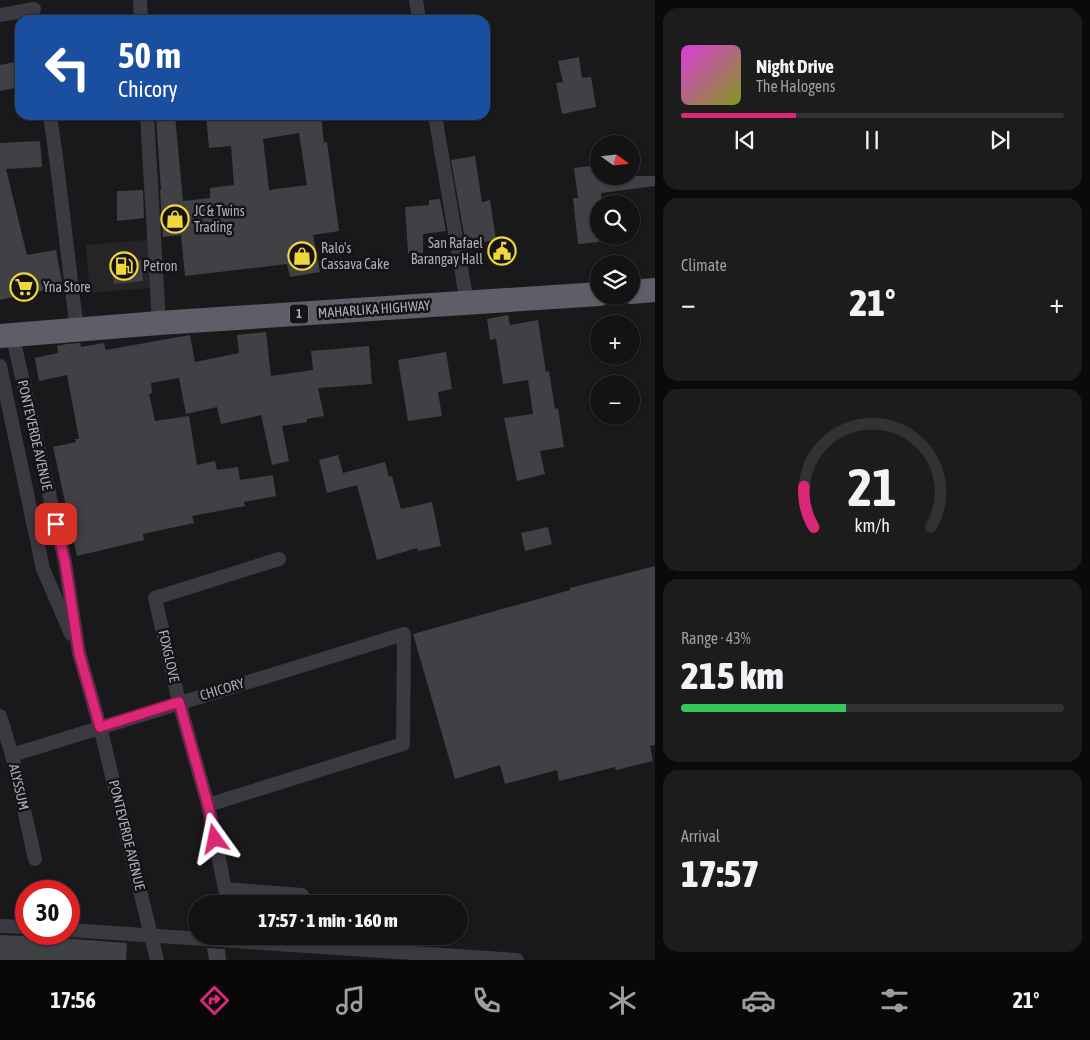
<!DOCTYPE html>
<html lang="en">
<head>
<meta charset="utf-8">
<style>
  body { margin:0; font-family:"Asap Condensed",sans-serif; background:#1c1c1d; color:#f1f3f6; height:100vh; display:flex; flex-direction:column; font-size:19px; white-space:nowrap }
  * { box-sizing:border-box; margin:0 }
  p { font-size:16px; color:#9d9ea0 }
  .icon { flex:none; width:28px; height:28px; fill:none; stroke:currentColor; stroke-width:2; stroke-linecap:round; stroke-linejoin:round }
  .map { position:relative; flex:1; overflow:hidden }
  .side { display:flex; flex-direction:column; gap:8px; padding:8px; background:#0a0a0b; width:435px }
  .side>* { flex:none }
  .banner { position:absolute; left:15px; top:15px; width:475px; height:105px; border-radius:15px; box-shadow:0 1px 4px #0004,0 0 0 1px #323234; background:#1a4fa0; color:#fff; overflow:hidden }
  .needle { width:32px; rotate:105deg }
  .fabs { position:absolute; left:590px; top:135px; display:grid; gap:10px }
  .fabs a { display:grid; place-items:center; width:50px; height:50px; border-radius:50%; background:#131314; box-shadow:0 1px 4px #0004,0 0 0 1px #323234; font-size:25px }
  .speed { position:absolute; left:15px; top:880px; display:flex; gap:10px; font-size:25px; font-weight:700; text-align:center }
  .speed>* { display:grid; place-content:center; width:65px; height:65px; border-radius:50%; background:#131314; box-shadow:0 1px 4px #0004,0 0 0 1px #323234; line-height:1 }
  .speed .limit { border:8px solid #d22; background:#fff; color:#111 }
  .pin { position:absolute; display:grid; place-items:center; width:42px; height:42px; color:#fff; margin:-21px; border-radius:10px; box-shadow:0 2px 8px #0006 }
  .me { position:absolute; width:55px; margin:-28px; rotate:348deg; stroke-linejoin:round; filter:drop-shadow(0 0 4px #0008) }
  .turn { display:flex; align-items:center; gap:18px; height:105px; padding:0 20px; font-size:22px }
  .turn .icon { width:65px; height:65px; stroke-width:2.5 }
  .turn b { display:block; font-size:35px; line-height:42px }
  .big { font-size:38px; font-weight:800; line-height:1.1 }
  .side .tile { flex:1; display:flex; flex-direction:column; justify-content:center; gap:8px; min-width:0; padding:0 18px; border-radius:15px; background:#1c1c1d }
  .side .dial { align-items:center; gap:0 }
  .dial svg { height:130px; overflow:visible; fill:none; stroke:#323234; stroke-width:7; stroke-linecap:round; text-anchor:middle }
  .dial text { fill:#f1f3f6; stroke:none }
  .song { display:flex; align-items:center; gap:15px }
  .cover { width:60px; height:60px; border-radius:8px; background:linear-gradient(135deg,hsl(300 70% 55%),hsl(70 70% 35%)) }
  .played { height:5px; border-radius:2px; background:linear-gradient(90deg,#db2777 30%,#323234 30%) }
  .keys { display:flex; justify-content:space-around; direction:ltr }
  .heat { display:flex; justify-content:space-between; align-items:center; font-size:28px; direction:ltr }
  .charge { height:8px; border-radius:4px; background:linear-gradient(90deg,#34c759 43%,#323234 0) }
  .trip { position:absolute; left:188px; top:895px; width:280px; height:50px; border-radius:25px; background:#131314; box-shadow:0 1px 4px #0004,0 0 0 1px #323234; font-weight:800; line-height:50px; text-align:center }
  .dock { display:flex; height:80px; justify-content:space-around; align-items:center; background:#080808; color:#9d9ea0 }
  .dock .icon { width:35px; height:35px }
  .dock .current { color:#db2777 }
  .dock b { font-size:22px; color:#f1f3f6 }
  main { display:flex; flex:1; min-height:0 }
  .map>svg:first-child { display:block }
  .built { fill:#252528 }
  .building { fill:#404145; fill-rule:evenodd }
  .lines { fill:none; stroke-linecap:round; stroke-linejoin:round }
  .minor { stroke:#3a3a40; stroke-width:14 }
  .trunk { stroke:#5e5e68; stroke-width:24 }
  .route-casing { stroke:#8e194d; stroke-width:12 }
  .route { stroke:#db2777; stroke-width:9 }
  .labels { text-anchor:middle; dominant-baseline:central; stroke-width:5; stroke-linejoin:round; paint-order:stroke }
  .shield { fill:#141416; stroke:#7e7f89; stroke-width:1 }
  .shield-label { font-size:12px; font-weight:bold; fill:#abadba }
  .poi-label { font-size:14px; fill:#abadba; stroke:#141416; text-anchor:start }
  .street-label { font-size:14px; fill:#abadba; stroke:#141416 }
</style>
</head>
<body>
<main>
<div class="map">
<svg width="655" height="960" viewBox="0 0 655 960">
  <rect width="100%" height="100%" fill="#19191b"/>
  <path class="built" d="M158,239L162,287L90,293L86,245Z"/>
  <path class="building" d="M579,57L582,78L591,77L596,107L562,114L556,83L563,82L558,61Z
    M20,61V87L0,91V65Z
    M156,115H175L183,201L210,198V188L234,185L231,146L209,148L206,115H321L324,143L327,142L339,231L313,235L320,272L290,277L287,264L185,276L181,235L163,237L160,190H161ZM299,133L307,185L269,190L263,139Z
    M40,141L42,167L6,169L27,255L56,250L63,288L40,291L0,300V143Z
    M475,156L482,202L490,200L496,240L466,245L451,160Z
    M599,165V176H655V186L601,193L602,204H599V242L578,244L573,198H578L574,168Z
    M143,190L144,218L117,221V191Z
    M440,199L446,231L423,234V253H408L405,207L429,205V200Z
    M509,240L512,259L495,262L492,243Z
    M141,260L143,281L114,284L112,263Z
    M508,315L510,325L538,320L546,372L549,371L555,409L558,408L564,447L540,451L545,474L517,481L504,418L533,414L528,380L503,384L496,339L490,340L487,319Z
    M266,332L271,376L313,370L311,351L369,346L372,384L318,388L324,416L307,419V422L282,426L289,461L272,465L261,415L221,424L217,407L186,414L179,378L151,383L152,393L149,394L155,421L189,416L197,465L215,461L217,470L238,467L240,480L273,475L276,496L244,502L245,506L192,516L194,523L143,534L144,540L77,556L53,447L76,442L75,439H79L67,375L39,381L35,358L58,353L57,346L67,344L80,343L81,347L104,343L106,350L190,335L195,362L239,353L237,335Z
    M446,352L452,389L438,392L442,416L408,421L398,360Z
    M338,455L343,473L385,462L389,477L392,476L401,509L432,502L441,546L418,551L417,548L377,560L357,485L327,493L319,460Z
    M548,527L552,544L525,551L521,533Z
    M655,566V745L650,746L653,761L616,770L615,767L559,781L557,770L505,784L500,765L455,779L413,634L570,590V588Z
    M31,934L61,937V938L127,943L126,960H0V935L26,936Z
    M207,948L225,949L226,960H209Z"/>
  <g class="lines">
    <path class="minor" d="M140,0L141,20
      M416,0L419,20
      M0,15L34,9
      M50,115L57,165L77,330
      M147,115L159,323
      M435,115L467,303
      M12,334L65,562L79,653L100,727L157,960
      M0,366L43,569L71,634
      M279,559L155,598L179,702L208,805L225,889L302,895
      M0,716L12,755L35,859
      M12,755L404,634L403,744L208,805
      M0,926L26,927
      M69,930L517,960"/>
    <path class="trunk" d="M631,292L655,290
      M0,336L159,323L599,294"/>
  </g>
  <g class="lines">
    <g class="route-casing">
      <path id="route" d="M56,524L65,562L79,653L100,727L179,702L208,805L215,839"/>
    </g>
    <use href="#route" class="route"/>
  </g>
  <defs>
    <g id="shop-ring" transform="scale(1.4375)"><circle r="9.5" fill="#141416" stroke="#f2d73a" stroke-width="1.5"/><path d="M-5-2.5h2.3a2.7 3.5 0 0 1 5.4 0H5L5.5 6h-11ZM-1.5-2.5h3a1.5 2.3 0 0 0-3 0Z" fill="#f2d73a"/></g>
    <g id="civic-ring" transform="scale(1.4375)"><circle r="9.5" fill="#141416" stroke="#f2d73a" stroke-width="1.5"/><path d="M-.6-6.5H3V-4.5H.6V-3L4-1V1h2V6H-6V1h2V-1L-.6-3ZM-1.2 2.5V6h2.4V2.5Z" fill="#f2d73a"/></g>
    <g id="fuel-ring" transform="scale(1.4375)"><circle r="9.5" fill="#141416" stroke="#f2d73a" stroke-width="1.5"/><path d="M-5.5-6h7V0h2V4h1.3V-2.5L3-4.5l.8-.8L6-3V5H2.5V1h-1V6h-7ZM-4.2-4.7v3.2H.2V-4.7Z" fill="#f2d73a"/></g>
    <g id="supermarket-ring" transform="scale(1.4375)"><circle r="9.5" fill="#141416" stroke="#f2d73a" stroke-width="1.5"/><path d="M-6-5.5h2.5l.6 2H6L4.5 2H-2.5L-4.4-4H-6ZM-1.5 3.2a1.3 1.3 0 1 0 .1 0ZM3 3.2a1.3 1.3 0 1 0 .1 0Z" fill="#f2d73a"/></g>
  </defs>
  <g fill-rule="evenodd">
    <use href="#shop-ring" x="175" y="219"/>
    <use href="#civic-ring" x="502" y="251"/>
    <use href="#shop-ring" x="302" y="256"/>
    <use href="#fuel-ring" x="124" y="266"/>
    <use href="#supermarket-ring" x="24" y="287"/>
  </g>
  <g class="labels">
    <rect class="shield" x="290" y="304.5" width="18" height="19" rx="4"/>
    <g class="shield-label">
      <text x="299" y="314">1</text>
    </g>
    <g class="poi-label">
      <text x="194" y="211">JC &amp; Twins<tspan x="194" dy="16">Trading</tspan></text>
      <text x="483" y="243" text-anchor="end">San Rafael<tspan x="483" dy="16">Barangay Hall</tspan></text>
      <text x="321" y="248">Ralo's<tspan x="321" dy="16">Cassava Cake</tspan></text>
      <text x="143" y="266">Petron</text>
      <text x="43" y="287">Yna Store</text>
    </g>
    <g class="street-label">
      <text transform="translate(374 309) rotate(-4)">MAHARLIKA HIGHWAY</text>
      <text transform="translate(35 435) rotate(77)">PONTEVERDE AVENUE</text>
      <text transform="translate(169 656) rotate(77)">FOXGLOVE</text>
      <text transform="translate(222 689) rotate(-17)">CHICORY</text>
      <text transform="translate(19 787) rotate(77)">ALYSSUM</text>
      <text transform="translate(127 835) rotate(76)">PONTEVERDE AVENUE</text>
    </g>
  </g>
</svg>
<div class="fabs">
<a><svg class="needle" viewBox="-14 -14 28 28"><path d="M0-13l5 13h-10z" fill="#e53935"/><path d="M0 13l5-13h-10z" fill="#9d9ea0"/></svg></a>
<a><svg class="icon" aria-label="search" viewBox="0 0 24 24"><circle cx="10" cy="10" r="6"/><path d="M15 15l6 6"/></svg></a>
<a><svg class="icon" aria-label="layers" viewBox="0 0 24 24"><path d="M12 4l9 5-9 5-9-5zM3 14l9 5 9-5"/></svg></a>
<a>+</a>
<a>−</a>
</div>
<div class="speed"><div class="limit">30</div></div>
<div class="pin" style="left:56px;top:524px;background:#d93025"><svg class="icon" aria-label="arrive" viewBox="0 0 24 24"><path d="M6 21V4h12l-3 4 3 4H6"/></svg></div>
<svg class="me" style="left:215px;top:839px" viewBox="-20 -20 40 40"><path d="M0-17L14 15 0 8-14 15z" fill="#db2777" stroke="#fff" stroke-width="4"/></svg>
<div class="trip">17:57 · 1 min · 160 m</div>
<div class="banner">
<div class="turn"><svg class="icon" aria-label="left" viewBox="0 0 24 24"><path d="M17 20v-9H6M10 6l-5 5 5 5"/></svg><div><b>50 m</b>Chicory</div></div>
</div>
</div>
<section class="side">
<div class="tile">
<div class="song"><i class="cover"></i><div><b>Night Drive</b><p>The Halogens</p></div></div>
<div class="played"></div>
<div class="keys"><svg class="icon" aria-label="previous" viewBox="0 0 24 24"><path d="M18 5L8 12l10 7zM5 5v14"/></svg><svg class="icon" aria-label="pause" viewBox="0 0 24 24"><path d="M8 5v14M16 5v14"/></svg><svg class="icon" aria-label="next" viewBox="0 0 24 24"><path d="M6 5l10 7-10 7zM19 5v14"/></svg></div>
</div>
<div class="tile"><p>Climate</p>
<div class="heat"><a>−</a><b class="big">21°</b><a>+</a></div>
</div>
<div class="tile dial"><svg viewBox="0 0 100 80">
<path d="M14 69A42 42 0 1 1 86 69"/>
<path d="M14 69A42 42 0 0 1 8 44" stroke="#db2777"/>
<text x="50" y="56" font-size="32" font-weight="700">21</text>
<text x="50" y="72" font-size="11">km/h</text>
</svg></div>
<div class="tile"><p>Range · 43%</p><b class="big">215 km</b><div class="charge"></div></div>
<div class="tile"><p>Arrival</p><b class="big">17:57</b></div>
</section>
</main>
<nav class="dock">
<b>17:56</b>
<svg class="icon current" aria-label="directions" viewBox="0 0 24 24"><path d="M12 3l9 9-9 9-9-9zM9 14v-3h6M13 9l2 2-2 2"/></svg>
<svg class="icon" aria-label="music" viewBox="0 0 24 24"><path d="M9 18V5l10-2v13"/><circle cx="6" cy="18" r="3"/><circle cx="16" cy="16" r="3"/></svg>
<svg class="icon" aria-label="phone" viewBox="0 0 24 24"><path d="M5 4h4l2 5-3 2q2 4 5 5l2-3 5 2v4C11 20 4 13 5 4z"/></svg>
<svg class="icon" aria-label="climate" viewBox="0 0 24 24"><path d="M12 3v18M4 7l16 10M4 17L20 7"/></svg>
<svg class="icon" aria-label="car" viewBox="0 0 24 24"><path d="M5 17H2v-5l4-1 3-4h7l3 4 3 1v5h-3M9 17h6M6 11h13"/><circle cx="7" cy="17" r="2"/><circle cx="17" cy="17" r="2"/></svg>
<svg class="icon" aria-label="filters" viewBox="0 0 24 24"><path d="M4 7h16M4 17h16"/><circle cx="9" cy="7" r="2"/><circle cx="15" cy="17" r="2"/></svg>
<b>21°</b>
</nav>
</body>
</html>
